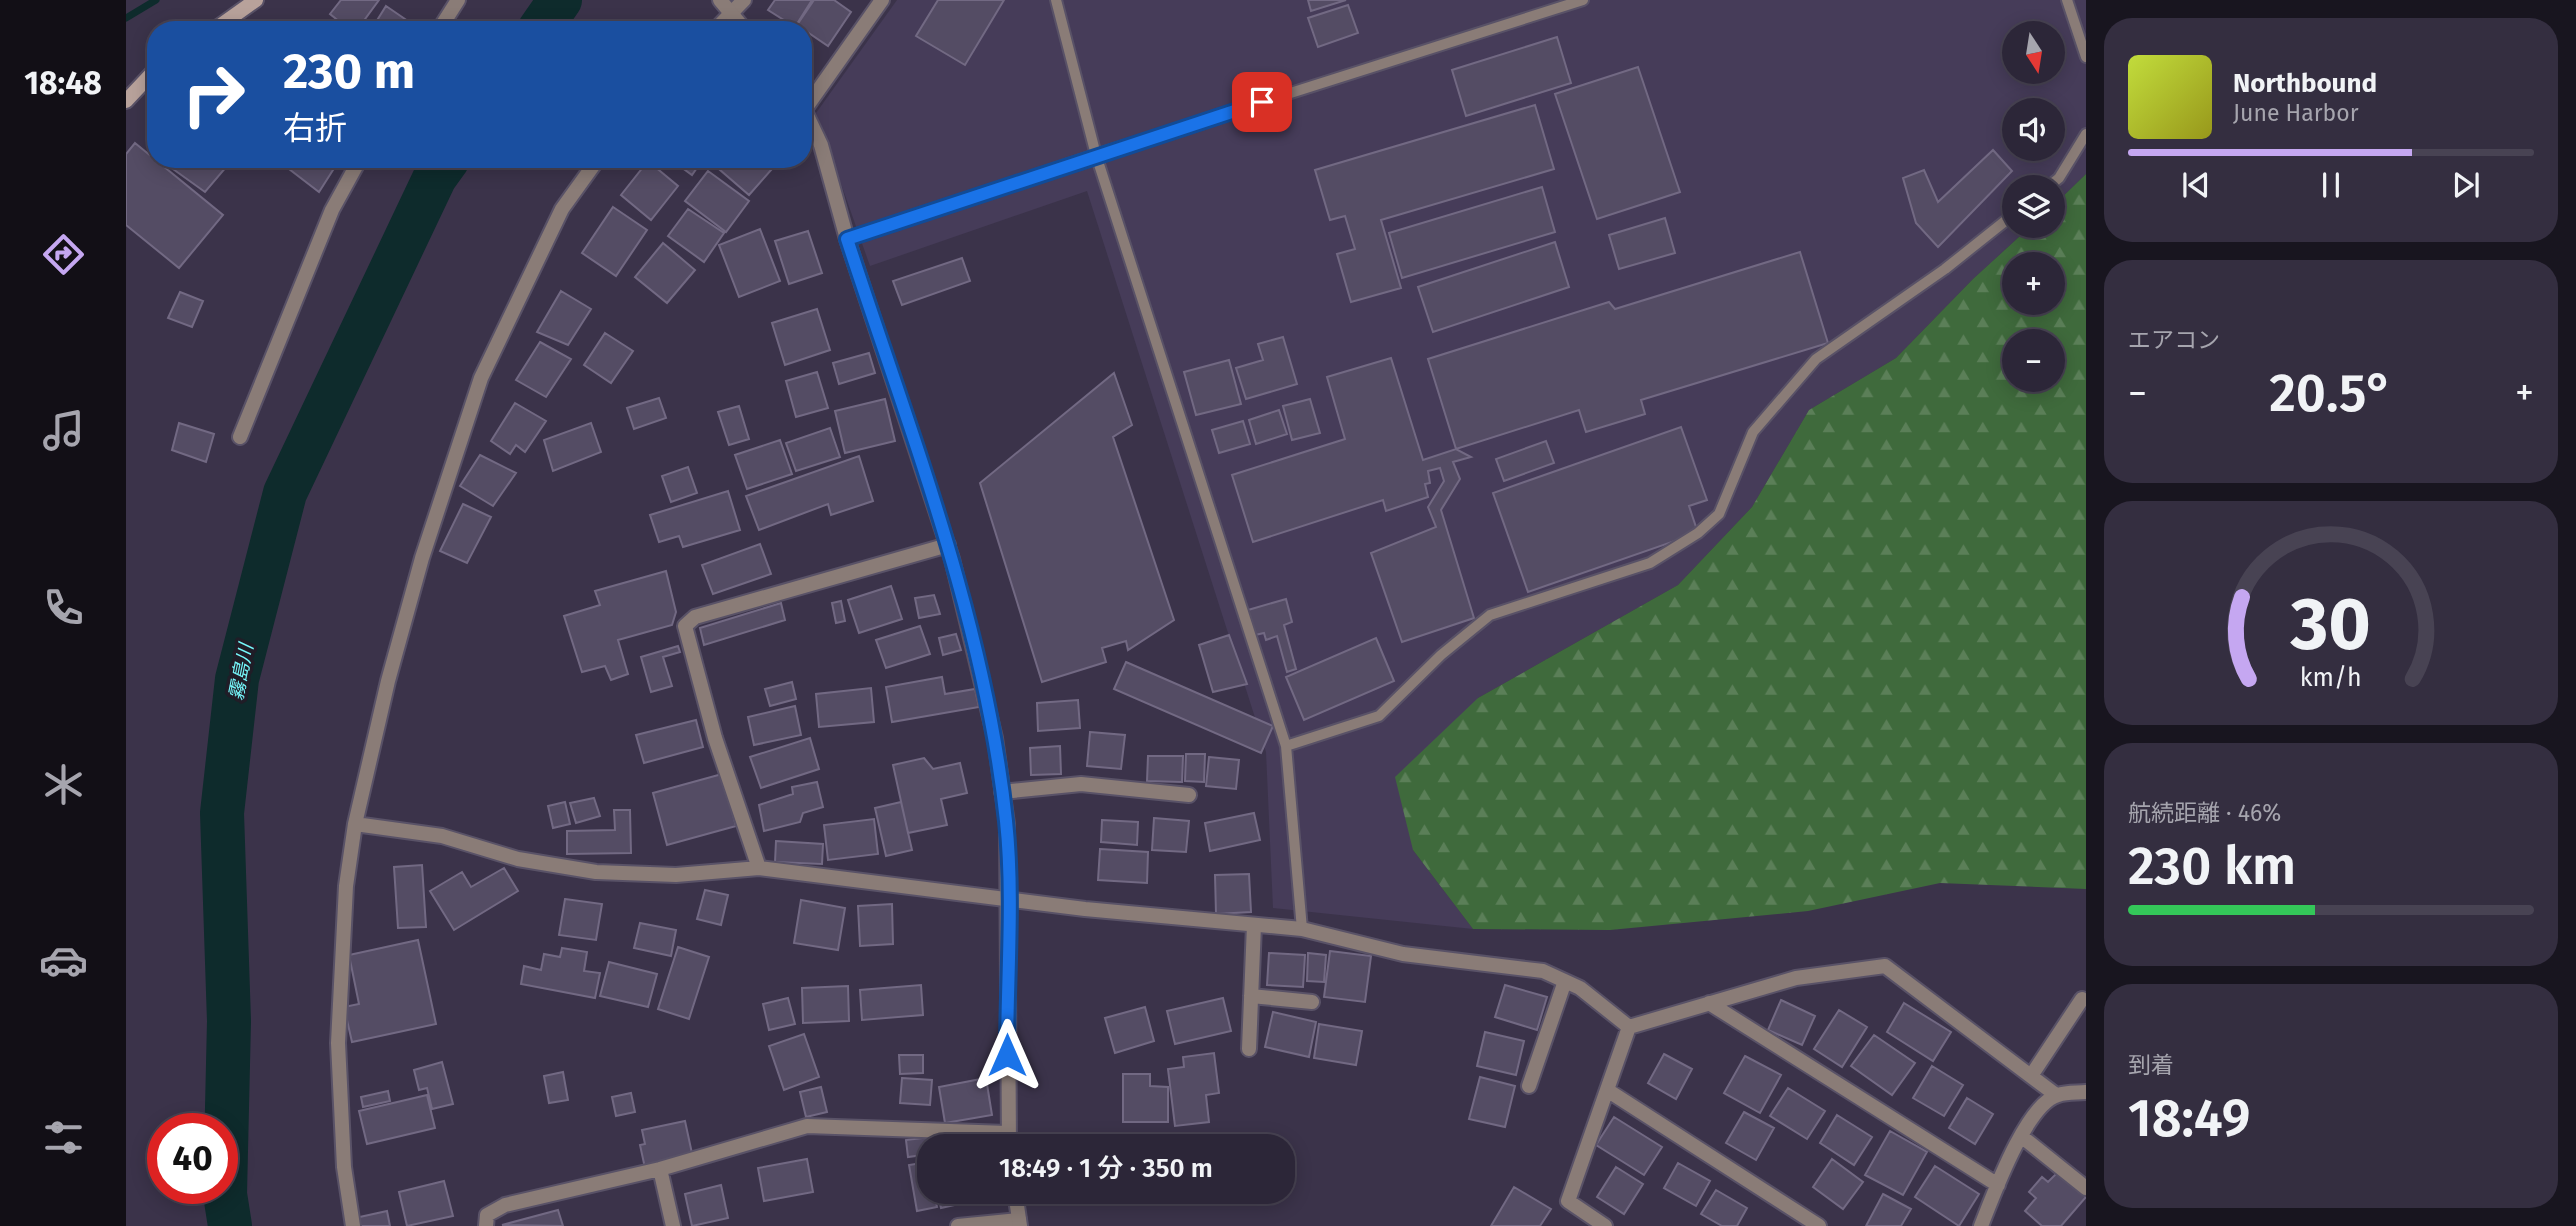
<!DOCTYPE html>
<html lang="ja">
<head>
<meta charset="utf-8">
<style>
  body { margin:0; font-family:"Fira Sans","Noto Sans JP",sans-serif; background:#342e40; color:#f1f3f6; height:100vh; display:flex; flex-direction:column; font-size:26px; white-space:nowrap }
  * { box-sizing:border-box; margin:0 }
  p { font-size:23px; color:#a6a5ae }
  .icon { flex:none; width:38px; height:38px; fill:none; stroke:currentColor; stroke-width:2; stroke-linecap:round; stroke-linejoin:round }
  .map { position:relative; flex:1; overflow:hidden }
  .sheet { display:flex; flex-direction:column; gap:18px; padding:18px; background:#18151f; width:490px }
  .sheet>* { flex:none }
  .hud { position:absolute; left:21px; top:21px; width:665px; height:147px; border-radius:28px; box-shadow:0 4px 18px #0003,0 0 0 2px #484353; background:#1a4fa0; color:#fff; overflow:hidden }
  .needle { width:46px; rotate:168deg }
  .tools { position:absolute; left:1876px; top:21px; display:grid; gap:14px }
  .tools a { display:grid; place-items:center; width:63px; height:63px; border-radius:50%; background:#2c2638; box-shadow:0 4px 18px #0003,0 0 0 2px #484353; font-size:35px }
  .speed { position:absolute; left:21px; top:1113px; display:flex; gap:14px; font-size:35px; font-weight:700; text-align:center }
  .speed>* { display:grid; place-content:center; width:91px; height:91px; border-radius:50%; background:#2c2638; box-shadow:0 4px 18px #0003,0 0 0 2px #484353; line-height:1 }
  .speed .limit { border:10px solid #d22; background:#fff; color:#111 }
  .pin { position:absolute; display:grid; place-items:center; width:60px; height:60px; color:#fff; margin:-30px; border-radius:14px; box-shadow:0 4px 10px #0006 }
  .me { position:absolute; width:77px; margin:-38px; rotate:0deg; stroke-linejoin:round; filter:drop-shadow(0 0 5px #0008) }
  .turn { display:flex; align-items:center; gap:24px; height:147px; padding:0 21px; font-size:32px }
  .turn .icon { width:91px; height:91px; stroke-width:2.5 }
  .turn b { display:block; font-size:49px; line-height:60px }
  .big { font-size:52px; font-weight:600; line-height:1.1 }
  .sheet .widget { flex:1; display:flex; flex-direction:column; justify-content:center; gap:10px; min-width:0; padding:0 24px; border-radius:28px; background:#342e40 }
  .sheet .dial { align-items:center; gap:0 }
  .dial svg { height:182px; overflow:visible; fill:none; stroke:#484353; stroke-width:7; stroke-linecap:round; text-anchor:middle }
  .dial text { fill:#f1f3f6; stroke:none }
  .song { display:flex; align-items:center; gap:21px }
  .cover { width:84px; height:84px; border-radius:10px; background:linear-gradient(135deg,hsl(70 70% 55%),hsl(60 70% 35%)) }
  .played { height:7px; border-radius:4px; background:linear-gradient(90deg,#c5a7f1 70%,#484353 70%) }
  .keys { display:flex; justify-content:space-around; direction:ltr }
  .heat { display:flex; justify-content:space-between; align-items:center; font-size:38px; direction:ltr }
  .charge { height:10px; border-radius:5px; background:linear-gradient(90deg,#34c759 46%,#484353 0) }
  .trip { position:absolute; left:791px; top:1134px; width:378px; height:70px; border-radius:28px; background:#2c2638; box-shadow:0 4px 18px #0003,0 0 0 2px #484353; font-weight:600; line-height:70px; text-align:center }
  main { display:flex; flex:1; min-height:0 }
  .menu { display:flex; flex-direction:column; width:126px; justify-content:space-around; align-items:center; background:#120f16; color:#a6a5ae }
  .menu .icon { width:49px; height:49px }
  .menu .selected { color:#c5a7f1 }
  .menu b { font-size:32px; color:#f1f3f6 }
  .map>svg:first-child { display:block }
  .built { fill:#463c59; fill-rule:evenodd }
  .forest { fill:url(#forest-firs); fill-rule:evenodd }
  .lines { fill:none; stroke-linecap:round; stroke-linejoin:round }
  .stream { stroke:#0e2b2c; stroke-width:7 }
  .river { stroke:#0e2b2c; stroke-width:44 }
  .building { fill:#544c64; stroke:#726983; stroke-width:2 }
  .service-casing { stroke:#595267; stroke-width:14 }
  .minor-casing { stroke:#595267; stroke-width:18 }
  .tertiary-casing { stroke:#595267; stroke-width:18 }
  .secondary-casing { stroke:#595267; stroke-width:18 }
  .service { stroke:#8a7c77; stroke-width:10 }
  .minor { stroke:#8a7c77; stroke-width:14 }
  .tertiary { stroke:#8a7c77; stroke-width:14 }
  .secondary { stroke:#b8a29b; stroke-width:14 }
  .route-casing { stroke:#114b97; stroke-width:18 }
  .route { stroke:#1a73e8; stroke-width:12 }
  .labels { text-anchor:middle; dominant-baseline:central; stroke-width:7; stroke-linejoin:round; paint-order:stroke }
  .water-label { font-size:19px; font-style:italic; fill:#76f9fc; stroke:#201d27 }
</style>
</head>
<body>
<main>
<nav class="menu">
<b>18:48</b>
<svg class="icon selected" aria-label="directions" viewBox="0 0 24 24"><path d="M12 3l9 9-9 9-9-9zM9 14v-3h6M13 9l2 2-2 2"/></svg>
<svg class="icon" aria-label="music" viewBox="0 0 24 24"><path d="M9 18V5l10-2v13"/><circle cx="6" cy="18" r="3"/><circle cx="16" cy="16" r="3"/></svg>
<svg class="icon" aria-label="phone" viewBox="0 0 24 24"><path d="M5 4h4l2 5-3 2q2 4 5 5l2-3 5 2v4C11 20 4 13 5 4z"/></svg>
<svg class="icon" aria-label="climate" viewBox="0 0 24 24"><path d="M12 3v18M4 7l16 10M4 17L20 7"/></svg>
<svg class="icon" aria-label="car" viewBox="0 0 24 24"><path d="M5 17H2v-5l4-1 3-4h7l3 4 3 1v5h-3M9 17h6M6 11h13"/><circle cx="7" cy="17" r="2"/><circle cx="17" cy="17" r="2"/></svg>
<svg class="icon" aria-label="filters" viewBox="0 0 24 24"><path d="M4 7h16M4 17h16"/><circle cx="9" cy="7" r="2"/><circle cx="15" cy="17" r="2"/></svg>
</nav>
<div class="map">
<svg width="1960" height="1226" viewBox="0 0 1960 1226">
  <defs>
    <pattern id="forest-firs" width="22" height="20" patternUnits="userSpaceOnUse" patternTransform="scale(1.75)"><rect width="22" height="20" fill="#3f6a3c"/><path d="M5 1l3.5 6h-7zM16 11l3.5 6h-7z" fill="#5b7f58"/></pattern>
  </defs>
  <rect width="100%" height="100%" fill="#3b334a"/>
  <path class="built" d="M771,0H1960V174L1927,206V187H1888V226H1905L1847,279L1770,358L1683,410L1626,507L1552,585L1352,698L1287,850L1347,929L1147,908L1140,752L961,191L744,266L690,113ZM1888,33H1927V72H1888ZM1888,110H1927V149H1888Z"/>
  <path class="forest" d="M1960,174V889L1814,883L1682,911L1484,930L1347,929L1287,850L1269,777L1352,698L1552,585L1626,507L1683,410L1770,358L1847,279L1905,226H1927V206ZM1888,264H1927V303H1888ZM1888,341H1927V380H1888Z"/>
  <g class="lines">
    <path class="stream" d="M0,18L30,0"/>
    <path class="river" d="M413,30L434,0
      M104,1226L99,1194L103,1021L96,813L111,679L159,493L309,177L322,159"/>
  </g>
  <path class="building" d="M215,0H253L231,30H224L204,14Z
    M649,0H686L669,27L642,10Z
    M688,0H708L725,12L702,46L671,25Z
    M812,0H878L839,65L790,36Z
    M1182,0H1220L1185,11Z
    M1222,5L1232,33L1192,47L1182,18Z
    M260,6L295,30H245Z
    M1431,37L1445,83L1340,116L1326,70Z
    M1512,67L1554,192L1471,219L1429,94Z
    M1409,105L1428,169L1255,220L1275,288L1225,302L1211,254L1229,249L1219,216L1204,220L1189,170Z
    M9,143L97,215L53,268L0,225V154Z
    M1867,150L1886,171L1812,247L1790,223L1777,178L1798,170L1812,202Z
    M33,159H107L79,192Z
    M150,159H214L193,192Z
    M544,159H577L566,175Z
    M589,159H651L653,161L623,195L586,163Z
    M522,161L552,186L525,220L495,195Z
    M582,171L623,201L600,232L559,201Z
    M1416,187L1429,232L1276,278L1263,233Z
    M487,207L521,230L490,276L456,253Z
    M562,209L598,233L578,262L542,236Z
    M1539,218L1549,253L1493,269L1483,235Z
    M634,229L654,281L613,297L593,245Z
    M682,231L696,273L663,284L649,241Z
    M1429,242L1443,287L1307,332L1292,287Z
    M537,243L569,270L541,303L509,277Z
    M1674,252L1702,343L1515,400L1519,414L1460,432L1453,410L1330,449L1302,359L1483,302L1489,309Z
    M836,258L844,281L776,305L767,281Z
    M435,291L465,309L442,345L411,332Z
    M54,292L77,301L66,327L42,318Z
    M691,309L704,350L659,365L646,323Z
    M479,333L507,351L485,383L458,365Z
    M1157,337L1171,384L1120,399L1110,368L1137,360L1132,344Z
    M414,342L445,359L420,397L390,380Z
    M743,353L749,373L713,384L707,363Z
    M1265,358L1297,460L1330,449L1345,457L1327,462L1334,479L1315,510L1348,618L1276,642L1245,553L1310,527L1302,507L1318,481L1314,468L1302,471L1304,483L1299,484L1302,497L1260,511L1257,500L1127,542L1106,475L1219,439L1201,377Z
    M1103,360L1115,404L1070,415L1058,372Z
    M691,372L702,408L670,417L660,381Z
    M988,373L1006,425L987,437L1048,620L1002,650L1000,641L976,648L980,662L916,682L854,483Z
    M533,398L540,418L508,429L501,408Z
    M759,399L769,441L719,453L709,411Z
    M1184,399L1194,433L1166,440L1157,406Z
    M389,403L420,421L399,452L390,445L384,454L365,441Z
    M613,406L623,439L603,445L592,412Z
    M1153,410L1161,434L1130,444L1123,420Z
    M1117,421L1124,444L1093,453L1086,430Z
    M53,423L88,434L80,462L46,450Z
    M465,423L475,452L427,471L418,440Z
    M1555,427L1581,500L1563,506L1572,533L1402,592L1367,493Z
    M704,428L714,457L670,471L660,443Z
    M654,440L666,474L621,489L609,455Z
    M1420,441L1428,463L1378,481L1370,459Z
    M354,455L390,473L367,506L334,486Z
    M733,456L747,501L705,515L702,504L633,530L620,496Z
    M562,467L571,493L545,502L536,476Z
    M602,491L614,530L557,547L553,536L533,542L524,515Z
    M337,504L365,517L341,563L314,551Z
    M634,544L645,574L587,594L576,565Z
    M540,571L550,612L546,625L492,640L502,674L485,680L479,666L456,672L438,616L474,605L469,591Z
    M765,586L776,619L733,633L722,600Z
    M808,595L814,614L793,618L789,598Z
    M1160,599L1166,622L1158,625L1170,669L1161,672L1151,636L1140,640L1138,633L1129,635L1122,610Z
    M715,601L719,621L710,623L706,603Z
    M655,603L659,620L578,645L574,628Z
    M794,626L804,654L760,668L750,640Z
    M830,634L835,650L817,655L813,638Z
    M1103,635L1121,684L1087,692L1073,645Z
    M1250,638L1268,681L1178,720L1160,677Z
    M552,646L554,652L537,657L546,686L525,692L515,657Z
    M1000,662L1147,726L1135,753L988,689Z
    M816,677L819,694L849,689L853,707L766,722L760,687Z
    M666,682L670,699L644,706L639,689Z
    M745,688L748,722L693,727L690,694Z
    M952,700L954,728L912,731L911,703Z
    M669,706L675,735L628,745L622,717Z
    M570,720L577,747L518,763L510,735Z
    M964,732L999,735L995,769L961,766Z
    M684,738L693,769L635,788L624,757Z
    M934,746L935,774L905,775L904,748Z
    M1060,754H1079L1078,782L1059,781Z
    M1022,756H1057L1056,782L1021,781Z
    M1083,757L1113,760L1110,789L1080,786Z
    M798,758L807,769L834,763L841,793L815,799L821,825L782,833L767,765Z
    M596,774L610,826L541,845L527,793Z
    M691,782L697,807L677,813L674,822L638,831L633,805L667,794L666,787Z
    M468,798L474,816L450,823L444,803Z
    M439,802L444,824L427,828L422,806Z
    M775,802L786,850L760,856L749,808Z
    M488,810H504L505,853L441,854V831L489,830Z
    M1128,813L1134,840L1084,851L1079,823Z
    M1028,818L1063,821L1060,852L1026,850Z
    M748,819L752,854L702,860L698,825Z
    M976,820L1012,822L1011,845L975,842Z
    M650,841L697,844L696,864L649,862Z
    M974,849L1022,852L1021,883L972,880Z
    M296,865L300,927L272,928L268,867Z
    M378,868L392,891L328,930L304,891L336,872L345,887Z
    M1123,874L1125,912L1090,914L1089,875Z
    M579,890L602,895L595,925L571,919Z
    M439,899L476,904L470,940L433,935Z
    M675,900L719,908L712,950L668,943Z
    M766,904L767,944L734,946L732,906Z
    M514,923L550,930L545,956L508,948Z
    M292,940L310,1024L226,1042L218,1007L233,1004L223,955Z
    M552,947L583,957L563,1019L532,1009Z
    M436,948L461,952L458,971L474,973L469,998L395,984L398,966L415,970L418,954L434,957Z
    M1204,951L1245,956L1239,1002L1198,997Z
    M1143,953L1179,955L1177,987L1141,985Z
    M1182,953L1200,955L1198,982L1181,981Z
    M483,962L531,974L522,1007L474,996Z
    M795,985L797,1015L736,1020L734,990Z
    M1379,985L1421,997L1411,1030L1369,1017Z
    M722,986L723,1021L677,1023L676,988Z
    M662,998L669,1024L643,1030L637,1004Z
    M1097,998L1105,1031L1049,1044L1041,1011Z
    M1655,1000L1689,1016L1676,1045L1642,1030Z
    M1778,1003L1825,1032L1807,1061L1761,1032Z
    M1019,1007L1028,1041L989,1053L979,1018Z
    M1713,1010L1741,1027L1716,1067L1688,1049Z
    M1147,1012L1190,1022L1183,1057L1139,1047Z
    M1193,1024L1236,1031L1230,1065L1188,1058Z
    M1359,1032L1398,1041L1390,1075L1351,1066Z
    M678,1034L693,1077L658,1090L643,1046Z
    M1748,1035L1789,1063L1766,1095L1725,1066Z
    M1088,1053L1093,1093L1080,1095L1083,1122L1049,1126L1042,1069L1058,1067L1057,1057Z
    M1538,1054L1566,1069L1550,1099L1522,1083Z
    M773,1055H797V1073L774,1074Z
    M1619,1056L1655,1075L1634,1113L1598,1093Z
    M316,1062L327,1104L306,1109L301,1088L293,1090L288,1070Z
    M1806,1066L1837,1085L1818,1116L1787,1098Z
    M437,1072L442,1100L423,1103L418,1076Z
    M997,1074H1024V1086L1042,1087V1122H997Z
    M1354,1077L1389,1086L1379,1127L1343,1119Z
    M776,1078L806,1080L804,1105L774,1103Z
    M860,1078L866,1115L819,1123L813,1087Z
    M695,1087L701,1112L680,1117L674,1092Z
    M1662,1088L1699,1111L1681,1139L1644,1116Z
    M262,1091L264,1101L237,1107L235,1097Z
    M505,1093L509,1112L490,1116L486,1097Z
    M301,1095L309,1128L241,1144L233,1111Z
    M1841,1098L1867,1114L1849,1144L1823,1128Z
    M1618,1112L1648,1128L1630,1160L1600,1143Z
    M1711,1115L1746,1137L1728,1165L1694,1143Z
    M1488,1117L1536,1147L1518,1175L1470,1145Z
    M559,1121L567,1158L519,1168L514,1145L519,1144L516,1130Z
    M1764,1131L1801,1152L1777,1195L1739,1175Z
    M805,1137L803,1154L782,1157L780,1140Z
    M681,1159L687,1192L638,1201L632,1168Z
    M1706,1159L1737,1182L1717,1209L1687,1187Z
    M802,1162L803,1192H808L811,1207L791,1211L783,1165Z
    M1552,1163L1584,1181L1570,1206L1538,1188Z
    M1809,1166L1853,1194L1833,1226L1789,1197Z
    M1490,1167L1517,1184L1498,1214L1471,1197Z
    M1931,1173L1960,1197L1935,1226H1916L1899,1211L1910,1198L1903,1192L1916,1177L1922,1182Z
    M318,1181L327,1216L281,1226L273,1192Z
    M595,1185L602,1218L566,1226L559,1194Z
    M1388,1187L1425,1209L1414,1226H1365Z
    M1590,1190L1621,1208L1611,1226H1596L1575,1214Z
    M811,1192H830L833,1204L815,1208Z
    M835,1192H880L881,1194L838,1204Z
    M1757,1194L1785,1209L1775,1226H1740Z
    M432,1210L437,1226L376,1225Z
    M261,1211L264,1226H231L229,1218Z"/>
  <g class="lines">
    <g class="service-casing">
      <path id="service" d="M930,0L970,155L1160,746L1176,929
        M1941,0L1960,57
        M1922,187L1933,178L1960,134
        M721,239L970,155L1457,0
        M1160,746L1253,716L1315,655L1364,615L1524,563L1572,533L1593,514L1627,432L1690,359L1819,269L1888,214"/>
    </g>
    <g class="minor-casing">
      <path id="minor" d="M313,30L332,0
        M589,30L618,0
        M679,109L756,0
        M114,437L206,210L234,159
        M876,792L955,784L1063,795
        M229,824L316,836L392,859L470,872L550,875L633,868L959,909L1176,929L1277,954L1417,971L1454,988L1503,1027L1670,978L1759,966L1930,1095
        M633,868L589,738L559,626L569,617L822,545
        M1125,996L1186,1002
        M1583,1003L1872,1185
        M1123,1049L1128,925
        M1905,1076L1956,999
        M1403,1086L1439,981
        M1481,1090L1693,1226
        M1895,1136L1960,1188
        M534,1169L547,1226
        M227,1226L218,1167L212,1043L220,886L229,824L262,681L296,558L355,378L436,209L472,159
        M360,1226L361,1215L379,1205L534,1169L681,1126L881,1133
        M832,1226L893,1220
        M1479,1226L1442,1201L1503,1027
        M1855,1226C1867,1196 1900,1104 1932,1095C1941,1092 1951,1093 1960,1092"/>
    </g>
    <g class="tertiary-casing">
      <path id="tertiary" d="M594,0L619,30
        M677,107L695,145L721,239L826,559L869,738L881,824L883,1146
        M889,1192L894,1226"/>
    </g>
    <g class="secondary-casing">
      <path id="secondary" d="M88,30L130,0
        M0,101L30,69"/>
    </g>
    <use href="#service" class="service"/>
    <use href="#minor" class="minor"/>
    <use href="#tertiary" class="tertiary"/>
    <use href="#secondary" class="secondary"/>
  </g>
  <g class="lines">
    <g class="route-casing">
      <path id="route" d="M881,1055C881,981 888,894 880,821C859,621 783,429 721,239L1136,102"/>
    </g>
    <use href="#route" class="route"/>
  </g>
  <g class="labels">
    <g class="water-label">
      <text transform="translate(115 672) rotate(-79)">霧島川</text>
    </g>
  </g>
</svg>
<div class="tools">
<a><svg class="needle" viewBox="-14 -14 28 28"><path d="M0-13l5 13h-10z" fill="#e53935"/><path d="M0 13l5-13h-10z" fill="#a6a5ae"/></svg></a>
<a><svg class="icon" aria-label="sound" viewBox="0 0 24 24"><path d="M4 9h4l5-4v14l-5-4H4zM17 9q2 3 0 6"/></svg></a>
<a><svg class="icon" aria-label="layers" viewBox="0 0 24 24"><path d="M12 4l9 5-9 5-9-5zM3 14l9 5 9-5"/></svg></a>
<a>+</a>
<a>−</a>
</div>
<div class="speed"><div class="limit">40</div></div>
<div class="pin" style="left:1136px;top:102px;background:#d93025"><svg class="icon" aria-label="arrive" viewBox="0 0 24 24"><path d="M6 21V4h12l-3 4 3 4H6"/></svg></div>
<svg class="me" style="left:881px;top:1055px" viewBox="-20 -20 40 40"><path d="M0-17L14 15 0 8-14 15z" fill="#1a73e8" stroke="#fff" stroke-width="4"/></svg>
<div class="trip">18:49 · 1 分 · 350 m</div>
<div class="hud">
<div class="turn"><svg class="icon" aria-label="right" viewBox="0 0 24 24"><path d="M7 20v-9h11M14 6l5 5-5 5"/></svg><div><b>230 m</b>右折</div></div>
</div>
</div>
<section class="sheet">
<div class="widget">
<div class="song"><i class="cover"></i><div><b>Northbound</b><p>June Harbor</p></div></div>
<div class="played"></div>
<div class="keys"><svg class="icon" aria-label="previous" viewBox="0 0 24 24"><path d="M18 5L8 12l10 7zM5 5v14"/></svg><svg class="icon" aria-label="pause" viewBox="0 0 24 24"><path d="M8 5v14M16 5v14"/></svg><svg class="icon" aria-label="next" viewBox="0 0 24 24"><path d="M6 5l10 7-10 7zM19 5v14"/></svg></div>
</div>
<div class="widget"><p>エアコン</p>
<div class="heat"><a>−</a><b class="big">20.5°</b><a>+</a></div>
</div>
<div class="widget dial"><svg viewBox="0 0 100 80">
<path d="M14 69A42 42 0 1 1 86 69"/>
<path d="M14 69A42 42 0 0 1 11 33" stroke="#c5a7f1"/>
<text x="50" y="56" font-size="32" font-weight="700">30</text>
<text x="50" y="72" font-size="11">km/h</text>
</svg></div>
<div class="widget"><p>航続距離 · 46%</p><b class="big">230 km</b><div class="charge"></div></div>
<div class="widget"><p>到着</p><b class="big">18:49</b></div>
</section>
</main>
</body>
</html>
